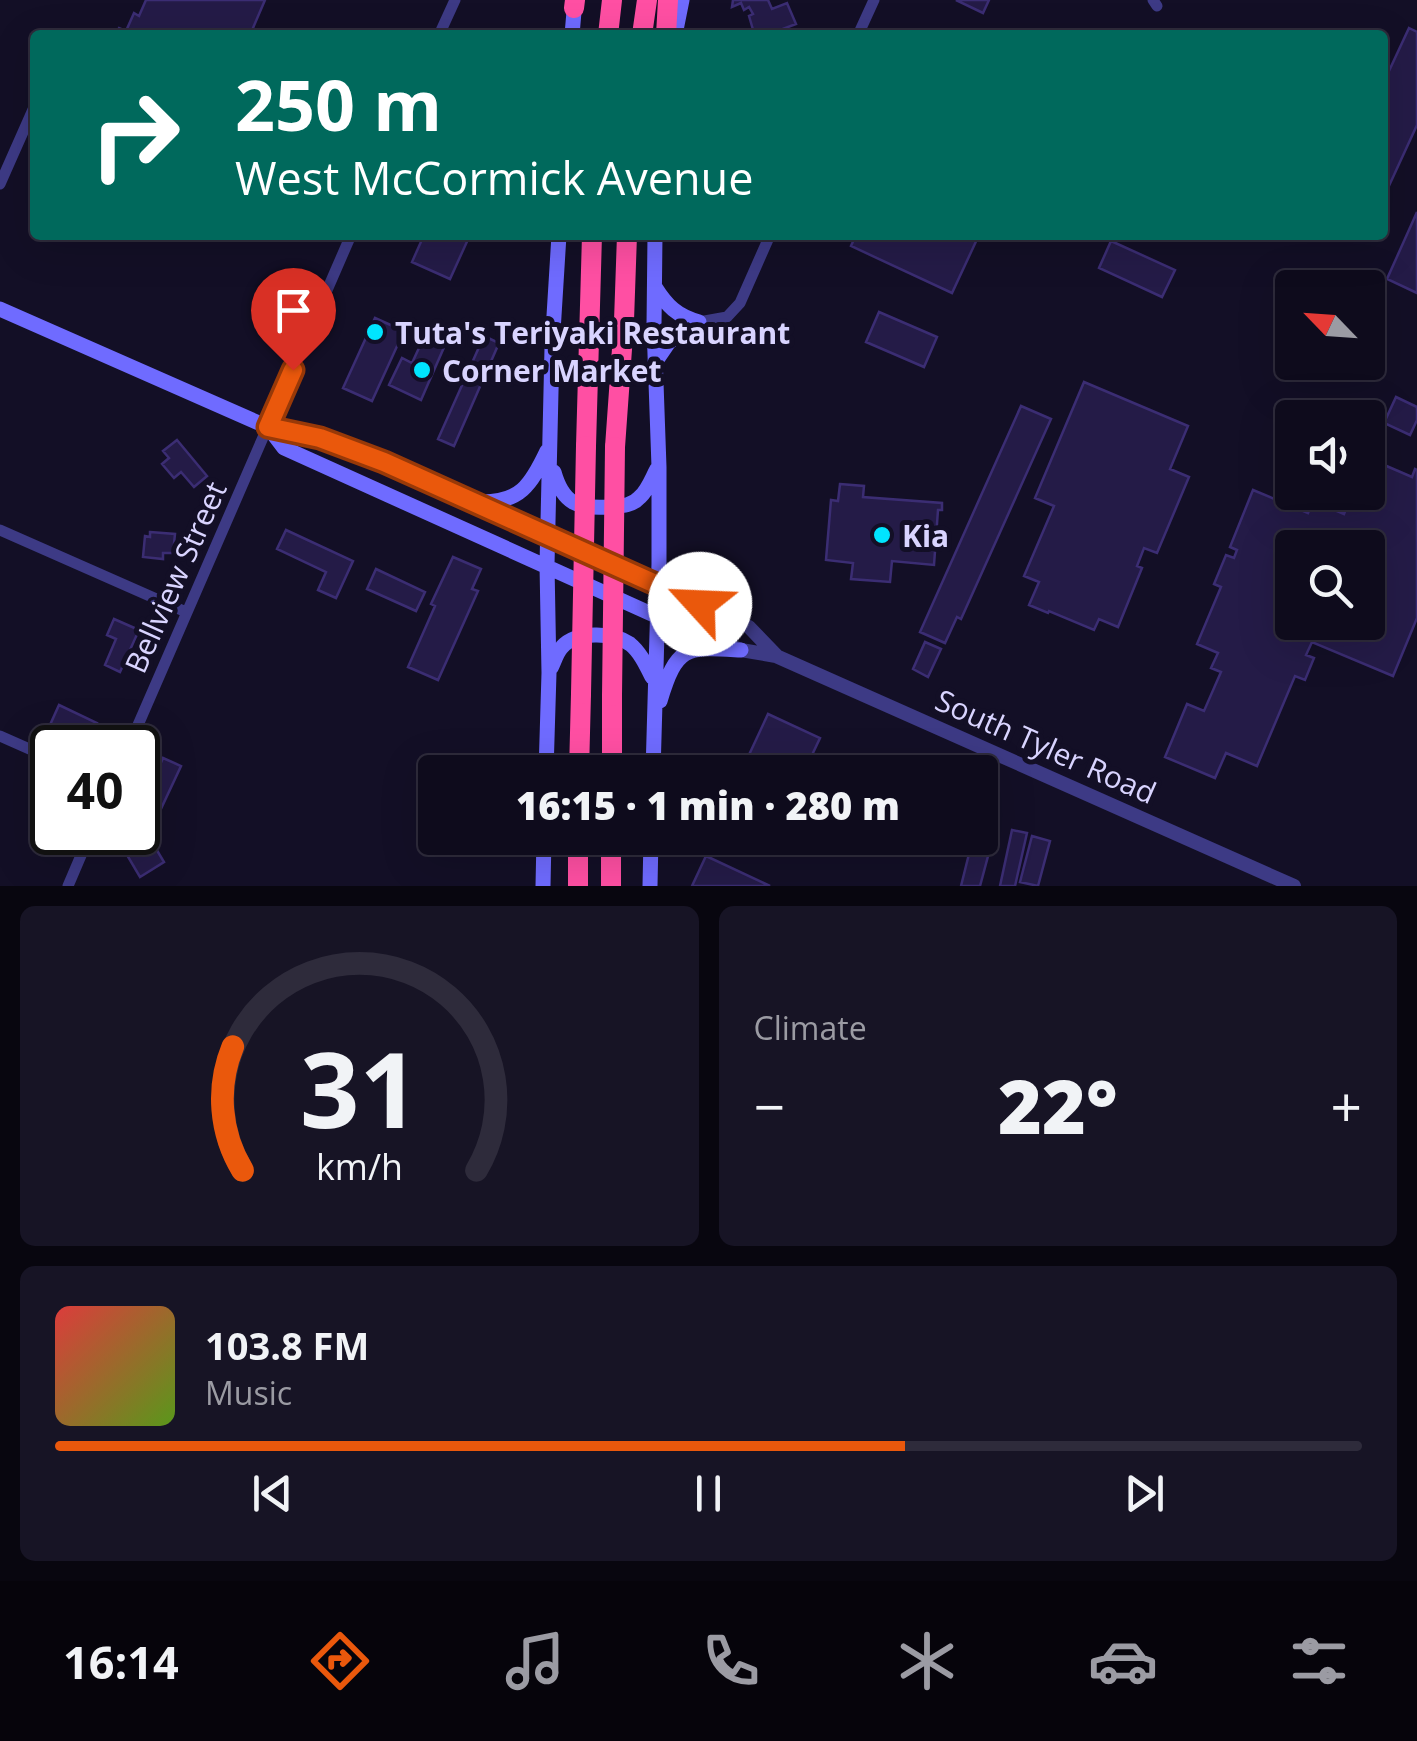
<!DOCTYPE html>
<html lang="en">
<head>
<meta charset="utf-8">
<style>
  body { margin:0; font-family:"Open Sans",sans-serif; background:#171425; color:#f1f3f6; height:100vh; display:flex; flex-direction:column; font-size:38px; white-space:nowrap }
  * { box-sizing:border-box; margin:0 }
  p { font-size:32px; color:#9b9ba3 }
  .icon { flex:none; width:55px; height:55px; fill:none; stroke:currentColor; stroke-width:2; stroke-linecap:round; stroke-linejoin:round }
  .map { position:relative; height:886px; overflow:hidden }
  .details { display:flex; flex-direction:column; gap:20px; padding:20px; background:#08060f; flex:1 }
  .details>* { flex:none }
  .hud { position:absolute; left:30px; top:30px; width:1358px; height:210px; border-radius:10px; box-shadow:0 10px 40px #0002,0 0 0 2px #2e2b3b; background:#00695c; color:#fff; overflow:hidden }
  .needle { width:65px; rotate:295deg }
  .buttons { position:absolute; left:1275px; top:270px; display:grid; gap:20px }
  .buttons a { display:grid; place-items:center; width:110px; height:110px; border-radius:10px; background:#0e0b1c; box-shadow:0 10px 40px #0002,0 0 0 2px #2e2b3b; font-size:50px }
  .speed { position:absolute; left:30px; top:725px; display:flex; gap:20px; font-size:50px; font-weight:700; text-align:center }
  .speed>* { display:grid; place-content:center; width:130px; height:130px; border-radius:50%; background:#0e0b1c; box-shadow:0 10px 40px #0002,0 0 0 2px #2e2b3b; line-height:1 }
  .speed .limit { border:5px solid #111; border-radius:15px; background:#fff; color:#111 }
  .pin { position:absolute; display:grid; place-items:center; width:85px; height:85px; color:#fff; margin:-102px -42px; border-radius:50% 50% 50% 0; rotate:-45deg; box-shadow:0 0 10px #0007 }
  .pin .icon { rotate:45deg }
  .me { position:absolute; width:110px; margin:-55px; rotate:295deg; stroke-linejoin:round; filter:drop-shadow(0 0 8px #0008) }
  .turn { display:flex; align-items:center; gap:35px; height:210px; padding:0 40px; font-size:45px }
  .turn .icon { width:130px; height:130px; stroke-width:2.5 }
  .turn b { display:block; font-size:70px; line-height:85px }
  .big { font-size:75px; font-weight:800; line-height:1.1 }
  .details .widget { flex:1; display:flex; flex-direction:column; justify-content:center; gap:15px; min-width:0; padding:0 35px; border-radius:15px; background:#171425 }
  .details .dial { align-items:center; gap:0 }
  .dial svg { height:260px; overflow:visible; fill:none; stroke:#2e2b3b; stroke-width:7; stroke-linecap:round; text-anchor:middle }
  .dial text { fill:#f1f3f6; stroke:none }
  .song { display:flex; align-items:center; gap:30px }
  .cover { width:120px; height:120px; border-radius:15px; background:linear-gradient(135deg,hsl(0 70% 55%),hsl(90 70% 35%)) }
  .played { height:10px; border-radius:5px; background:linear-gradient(90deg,#ea580c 65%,#2e2b3b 65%) }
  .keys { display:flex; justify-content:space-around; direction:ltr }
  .heat { display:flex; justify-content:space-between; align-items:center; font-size:55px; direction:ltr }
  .details .tiles { flex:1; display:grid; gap:20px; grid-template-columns:1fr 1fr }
  .widget:last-child { grid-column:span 2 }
  .trip { position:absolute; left:418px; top:755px; width:580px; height:100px; border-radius:10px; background:#0e0b1c; box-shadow:0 10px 40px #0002,0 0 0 2px #2e2b3b; font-weight:800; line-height:100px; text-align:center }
  .dock { display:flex; height:160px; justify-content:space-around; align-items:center; background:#06040b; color:#9b9ba3 }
  .dock .icon { width:70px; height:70px }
  .dock .active { color:#ea580c }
  .dock b { font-size:45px; color:#f1f3f6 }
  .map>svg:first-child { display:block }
  .building { fill:#241b47; stroke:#3b2d73; stroke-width:2.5; fill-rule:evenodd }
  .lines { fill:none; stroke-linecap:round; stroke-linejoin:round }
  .minor { stroke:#3d3a85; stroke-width:11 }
  .tertiary { stroke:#3d3a85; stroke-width:14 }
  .secondary { stroke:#6f6bff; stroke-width:15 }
  .motorway { stroke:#ff4fa3; stroke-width:20 }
  .motorway-bridge { stroke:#ff4fa3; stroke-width:20 }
  .route-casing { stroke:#983908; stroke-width:25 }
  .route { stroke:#ea580c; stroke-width:18 }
  .poi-dot { fill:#00e5ff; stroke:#130f26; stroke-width:4 }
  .labels { text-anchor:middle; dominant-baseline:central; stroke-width:10; stroke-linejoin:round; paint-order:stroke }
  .poi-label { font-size:30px; font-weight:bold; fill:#d9d4ff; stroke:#130f26; text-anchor:start }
  .street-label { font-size:30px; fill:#d9d4ff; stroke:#130f26 }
</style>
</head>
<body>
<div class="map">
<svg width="1417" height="886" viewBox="0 0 1417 886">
  <rect width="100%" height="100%" fill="#130f26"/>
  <path class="building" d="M146,0H265L250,35H115L119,28L126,31L134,13L139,16Z
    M733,0H768L772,9L787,3L796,24L767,35H758L757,31L754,33L749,16L753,14L749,7L744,10L741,3L732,7Z
    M956,0H989L983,13Z
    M1409,28L1417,32V125L1382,201V86Z
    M1417,212V293L1387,279Z
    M424,235H470L450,279L412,262Z
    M856,235H979L952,293L851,246Z
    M1111,241L1175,270L1162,297L1099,268Z
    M879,312L937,337L924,367L866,342Z
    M375,318L404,331L372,401L343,388Z
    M425,335L445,345L421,400L389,385L402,358L412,363Z
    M484,336L499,343L454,446L438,439Z
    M1084,382L1188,426L1170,469L1189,477L1157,553L1144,548L1137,566L1142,568L1118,627L1099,619L1094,630L1049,611L1048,613L1029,605L1039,582L1024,576L1054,506L1035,498Z
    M1396,397L1417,407V420L1410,435L1384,423Z
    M1021,406L1051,419L961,619L957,617L945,643L920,632Z
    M177,440L207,476L194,487L181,472L174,478L162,464L169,458L163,451Z
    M1368,458L1412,477L1415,469L1417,470V618L1393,676L1312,642L1306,655L1314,658L1305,680L1295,676L1257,766L1226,753L1215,778L1165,757L1187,704L1204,711L1221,672L1211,668L1218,653L1197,644L1221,587L1214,584L1226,555L1234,558L1237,550L1230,547L1253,490L1308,513L1313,501L1344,514L1353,492H1368ZM1292,548H1368V622H1292Z
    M840,484L864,486L863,497L942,503V510H938L934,565L892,561L890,582L851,579L853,563L826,560L831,500L838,501Z
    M286,530L353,561L336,598L318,590L326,572L277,549Z
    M150,532L175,534L173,553H163V559L143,557L145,536L150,537Z
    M453,557L481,569L472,589L478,591L438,680L408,667L435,606L431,604Z
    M376,569L425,592L416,611L367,589Z
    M114,619L139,630L120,672L105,665L116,639L107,635Z
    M925,642L941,649L928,677L913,669Z
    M59,705L97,723L88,743L50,725Z
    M768,714L820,738L804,772H741Z
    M163,758L181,766L159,813L142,805Z
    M980,814L998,819L980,886H961L973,838H980Z
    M1012,830L1027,833L1015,886H1000Z
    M1032,836L1050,841L1038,886L1020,882Z
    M728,838H774L766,855Z
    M139,841L146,852L155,847L164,862L140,877L124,850Z
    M706,856L770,886H692Z"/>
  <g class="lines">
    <path class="minor" d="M1153,0L1157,6
      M439,35L455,0
      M858,35L874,0
      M0,184L35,105
      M699,322L727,317L740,303L770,235
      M0,530L186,612
      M0,736L52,759
      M128,748L351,235
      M68,886L91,832"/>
    <path class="tertiary" d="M658,584L749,627L776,655
      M656,616L741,650L776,656L1294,886"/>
    <path class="secondary" d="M572,35L575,0
      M675,35L682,0
      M655,287C667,306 677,316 699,322
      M0,309L268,427L320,438L384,462L658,584
      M656,361L669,342L699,322
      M268,427L284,448L656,616
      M554,472C563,504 578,509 609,507C621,506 632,506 640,497C648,490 652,478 657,469
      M480,502C520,503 531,485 547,451
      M551,668C554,662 557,652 562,647C576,631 613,632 630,644C640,652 646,665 652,677
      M660,701C677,644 687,647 741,650
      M546,772L549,673L547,565L552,348L559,235
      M653,772L659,564V467L654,326L655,235
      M543,886L544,838
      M650,886L651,838"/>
    <path class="motorway" d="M574,8L575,0
      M608,35L612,0
      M642,35L647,0
      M666,35L668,0
      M586,446L592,235
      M615,447L624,321L627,235
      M579,772L581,694
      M612,772V696
      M578,886V838
      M611,886V838"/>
    <path class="motorway-bridge" d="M581,694L586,446
      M612,696L615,447"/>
  </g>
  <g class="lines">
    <g class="route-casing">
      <path id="route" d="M293,370L268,427L320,438L384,462L700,604"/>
    </g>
    <use href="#route" class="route"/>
  </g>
  <g class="poi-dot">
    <circle cx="375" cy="332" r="10"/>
    <circle cx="422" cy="370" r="10"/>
    <circle cx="882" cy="535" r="10"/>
  </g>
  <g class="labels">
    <g class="poi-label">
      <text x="395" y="332">Tuta's Teriyaki Restaurant</text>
      <text x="442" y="370">Corner Market</text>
      <text x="902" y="535">Kia</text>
    </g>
    <g class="street-label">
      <text transform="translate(175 577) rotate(-66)">Bellview Street</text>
      <text transform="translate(1046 746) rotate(24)">South Tyler Road</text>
    </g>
  </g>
</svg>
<div class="buttons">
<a><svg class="needle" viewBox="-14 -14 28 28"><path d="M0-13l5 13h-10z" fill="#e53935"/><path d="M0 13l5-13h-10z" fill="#9b9ba3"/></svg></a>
<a><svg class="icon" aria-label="sound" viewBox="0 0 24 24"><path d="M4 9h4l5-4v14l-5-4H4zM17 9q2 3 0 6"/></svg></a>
<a><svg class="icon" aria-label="search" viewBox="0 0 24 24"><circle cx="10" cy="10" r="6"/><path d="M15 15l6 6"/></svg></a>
</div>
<div class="speed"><div class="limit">40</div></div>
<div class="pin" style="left:293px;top:370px;background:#d93025"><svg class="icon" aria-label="arrive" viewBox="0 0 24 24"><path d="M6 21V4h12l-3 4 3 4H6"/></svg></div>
<svg class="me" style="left:700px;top:604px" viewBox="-20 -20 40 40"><circle r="19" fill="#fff"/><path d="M0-13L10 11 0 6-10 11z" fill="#ea580c"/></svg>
<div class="trip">16:15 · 1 min · 280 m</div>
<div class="hud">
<div class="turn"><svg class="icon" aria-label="right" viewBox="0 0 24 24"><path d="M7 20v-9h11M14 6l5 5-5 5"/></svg><div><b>250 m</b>West McCormick Avenue</div></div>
</div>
</div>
<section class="details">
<div class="tiles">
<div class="widget dial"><svg viewBox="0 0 100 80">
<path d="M14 69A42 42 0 1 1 86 69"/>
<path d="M14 69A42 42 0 0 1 11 31" stroke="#ea580c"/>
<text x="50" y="56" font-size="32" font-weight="700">31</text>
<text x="50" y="72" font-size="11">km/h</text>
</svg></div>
<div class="widget"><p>Climate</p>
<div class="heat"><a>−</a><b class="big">22°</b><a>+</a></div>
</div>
<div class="widget">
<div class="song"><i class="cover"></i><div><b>103.8 FM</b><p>Music</p></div></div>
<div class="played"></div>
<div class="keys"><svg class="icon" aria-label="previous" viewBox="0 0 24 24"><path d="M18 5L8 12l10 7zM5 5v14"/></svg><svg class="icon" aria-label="pause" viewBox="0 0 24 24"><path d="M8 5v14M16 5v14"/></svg><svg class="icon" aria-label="next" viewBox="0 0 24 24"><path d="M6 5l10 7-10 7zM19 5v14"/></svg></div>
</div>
</div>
</section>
<nav class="dock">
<b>16:14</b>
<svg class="icon active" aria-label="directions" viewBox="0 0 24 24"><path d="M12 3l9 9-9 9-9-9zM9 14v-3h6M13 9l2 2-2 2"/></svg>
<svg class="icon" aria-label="music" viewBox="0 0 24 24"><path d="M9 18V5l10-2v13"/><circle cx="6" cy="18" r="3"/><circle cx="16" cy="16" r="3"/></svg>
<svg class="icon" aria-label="phone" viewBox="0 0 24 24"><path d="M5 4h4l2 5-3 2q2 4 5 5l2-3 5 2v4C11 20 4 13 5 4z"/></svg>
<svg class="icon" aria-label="climate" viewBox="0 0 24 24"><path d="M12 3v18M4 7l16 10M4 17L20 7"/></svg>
<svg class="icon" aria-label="car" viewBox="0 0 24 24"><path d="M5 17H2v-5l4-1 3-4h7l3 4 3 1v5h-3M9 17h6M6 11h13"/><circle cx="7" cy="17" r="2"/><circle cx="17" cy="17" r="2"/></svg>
<svg class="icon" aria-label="filters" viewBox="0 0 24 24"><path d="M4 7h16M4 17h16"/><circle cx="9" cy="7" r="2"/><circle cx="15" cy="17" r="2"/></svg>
</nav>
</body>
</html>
